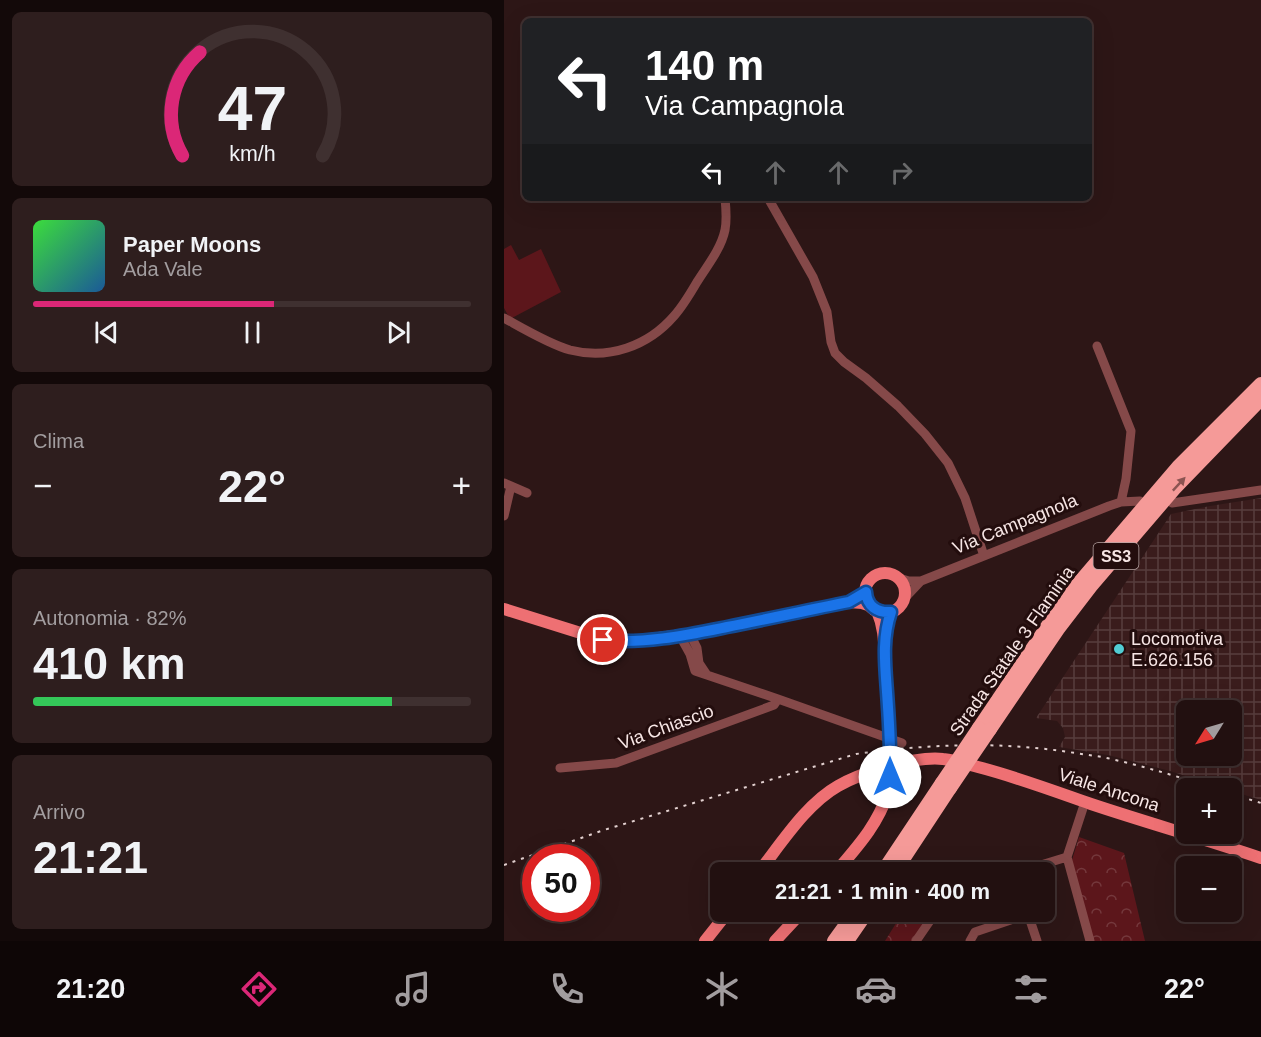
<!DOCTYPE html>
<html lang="it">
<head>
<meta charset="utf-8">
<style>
  body { margin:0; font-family:Helvetica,sans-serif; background:#2e1e1e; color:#f1f3f6; height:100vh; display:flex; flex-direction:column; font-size:22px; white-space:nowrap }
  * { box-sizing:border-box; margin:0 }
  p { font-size:20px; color:#a29d9f }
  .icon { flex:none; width:33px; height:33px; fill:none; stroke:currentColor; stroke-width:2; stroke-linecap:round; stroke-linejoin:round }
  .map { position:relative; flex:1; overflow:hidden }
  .panel { display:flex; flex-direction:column; gap:12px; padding:12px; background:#130909; width:504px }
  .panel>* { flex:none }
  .top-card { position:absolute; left:18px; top:18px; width:570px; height:183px; border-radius:9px; box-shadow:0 6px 24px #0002,0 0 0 2px #3f3030; background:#202124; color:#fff; overflow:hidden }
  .needle { width:39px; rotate:233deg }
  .tools { position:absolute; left:672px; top:700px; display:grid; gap:12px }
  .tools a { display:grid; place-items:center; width:66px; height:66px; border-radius:9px; background:#221010; box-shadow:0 6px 24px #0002,0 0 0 2px #3f3030; font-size:30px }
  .speed { position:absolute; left:18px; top:844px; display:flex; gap:12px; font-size:30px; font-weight:700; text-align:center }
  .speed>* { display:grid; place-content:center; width:78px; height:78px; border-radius:50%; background:#221010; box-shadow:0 6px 24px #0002,0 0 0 2px #3f3030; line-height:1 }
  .speed .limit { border:9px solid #d22; background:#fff; color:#111 }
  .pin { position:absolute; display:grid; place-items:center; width:51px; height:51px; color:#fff; margin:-26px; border:3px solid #fff; border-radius:50%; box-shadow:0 2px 6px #0007 }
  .me { position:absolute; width:66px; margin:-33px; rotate:0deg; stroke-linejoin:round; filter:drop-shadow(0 0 4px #0008) }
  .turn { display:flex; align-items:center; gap:21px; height:126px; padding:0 24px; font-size:27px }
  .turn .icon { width:78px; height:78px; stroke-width:2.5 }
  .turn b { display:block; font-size:42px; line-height:51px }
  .lanes { display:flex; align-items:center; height:57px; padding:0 24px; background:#0003; justify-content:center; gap:30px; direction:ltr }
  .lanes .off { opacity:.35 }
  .big { font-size:45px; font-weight:800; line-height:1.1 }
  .panel .widget { flex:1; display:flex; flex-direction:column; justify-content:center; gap:9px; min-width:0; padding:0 21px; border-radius:9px; background:#2e1e1e }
  .panel .dial { align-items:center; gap:0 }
  .dial svg { height:156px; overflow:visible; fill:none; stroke:#3f3030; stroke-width:7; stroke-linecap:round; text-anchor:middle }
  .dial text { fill:#f1f3f6; stroke:none }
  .song { display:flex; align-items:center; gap:18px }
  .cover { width:72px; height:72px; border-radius:9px; background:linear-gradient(135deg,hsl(120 70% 55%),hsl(210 70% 35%)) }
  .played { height:6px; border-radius:3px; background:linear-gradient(90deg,#db2777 55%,#3f3030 55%) }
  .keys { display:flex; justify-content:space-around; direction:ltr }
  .heat { display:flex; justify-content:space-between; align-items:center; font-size:33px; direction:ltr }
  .charge { height:9px; border-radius:4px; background:linear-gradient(90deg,#34c759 82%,#3f3030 0) }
  .trip { position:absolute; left:206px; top:862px; width:345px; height:60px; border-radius:9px; background:#221010; box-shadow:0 6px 24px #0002,0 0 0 2px #3f3030; font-weight:800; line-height:60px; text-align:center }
  .menu { display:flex; height:96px; justify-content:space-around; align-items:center; background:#0e0606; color:#a29d9f }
  .menu .icon { width:42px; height:42px }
  .menu .current { color:#db2777 }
  .menu b { font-size:27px; color:#f1f3f6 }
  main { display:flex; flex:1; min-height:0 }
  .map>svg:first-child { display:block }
  .industrial { fill:url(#industrial-grid); fill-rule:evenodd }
  .green { fill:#5c161b }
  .park { fill:url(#park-crowns) }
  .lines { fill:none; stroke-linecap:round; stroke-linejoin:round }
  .minor { stroke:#854949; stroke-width:9 }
  .major { stroke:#ee7073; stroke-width:12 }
  .highway { stroke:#f59a98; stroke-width:14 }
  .rail { stroke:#e2d0cf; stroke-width:2; stroke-dasharray:3 6; stroke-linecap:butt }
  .major-bridge { stroke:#ee7073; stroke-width:12 }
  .highway-bridge { stroke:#f59a98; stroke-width:14 }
  .oneway { fill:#8c5452 }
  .route-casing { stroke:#114b97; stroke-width:15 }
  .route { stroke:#1a73e8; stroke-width:10 }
  .poi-dot { fill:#51ccd3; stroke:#230d0d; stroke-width:2 }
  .labels { text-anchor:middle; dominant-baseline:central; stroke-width:6; stroke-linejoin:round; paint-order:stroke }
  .shield { fill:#230d0d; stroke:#b7a5a4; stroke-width:1.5 }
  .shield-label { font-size:16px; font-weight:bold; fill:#f7e6e5 }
  .street-label { font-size:18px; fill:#f7e6e5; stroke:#230d0d }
  .poi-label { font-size:18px; fill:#f7e6e5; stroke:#230d0d; text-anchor:start }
</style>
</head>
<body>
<main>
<section class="panel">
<div class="widget dial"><svg viewBox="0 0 100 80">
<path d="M14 69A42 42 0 1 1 86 69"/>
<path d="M14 69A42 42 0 0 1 23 16" stroke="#db2777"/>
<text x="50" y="56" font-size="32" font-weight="700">47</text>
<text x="50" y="72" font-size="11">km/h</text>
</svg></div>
<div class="widget">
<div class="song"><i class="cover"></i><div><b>Paper Moons</b><p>Ada Vale</p></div></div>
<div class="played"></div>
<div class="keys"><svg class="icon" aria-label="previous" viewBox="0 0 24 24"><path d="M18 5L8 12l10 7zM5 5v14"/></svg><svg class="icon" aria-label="pause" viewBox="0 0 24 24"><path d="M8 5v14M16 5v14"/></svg><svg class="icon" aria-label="next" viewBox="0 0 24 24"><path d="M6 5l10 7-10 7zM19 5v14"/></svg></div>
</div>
<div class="widget"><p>Clima</p>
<div class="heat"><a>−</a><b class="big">22°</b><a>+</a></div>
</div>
<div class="widget"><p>Autonomia · 82%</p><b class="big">410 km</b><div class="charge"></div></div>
<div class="widget"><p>Arrivo</p><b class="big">21:21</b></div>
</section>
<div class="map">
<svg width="757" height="941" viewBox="0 0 757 941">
  <defs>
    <pattern id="industrial-grid" width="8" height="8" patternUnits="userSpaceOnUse" patternTransform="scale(1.5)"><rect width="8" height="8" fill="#3a1c1c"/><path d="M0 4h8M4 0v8" fill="none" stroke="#573d3d"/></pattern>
    <pattern id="park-crowns" width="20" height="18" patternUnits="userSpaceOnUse" patternTransform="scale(1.5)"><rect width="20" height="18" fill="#5c161b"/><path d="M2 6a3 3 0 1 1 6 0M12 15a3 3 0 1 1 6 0" fill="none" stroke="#74383c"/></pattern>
  </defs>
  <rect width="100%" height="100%" fill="#2d1616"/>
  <path class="industrial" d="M757,498V800L728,791V789H722L666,771L604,755L555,747L561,737L559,728L553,721L532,718L667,514L706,506ZM682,711H728V756H682Z"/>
  <path class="green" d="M7,245L15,260L37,249L57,292L6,319L0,308V249Z"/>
  <path class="park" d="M575,837L620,853L641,941H588L568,860Z
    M399,912H431L412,941H381Z"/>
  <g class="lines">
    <path class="minor" d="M264,198L309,277L323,312L327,342L331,353L340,362L362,378L394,406L421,434L444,463L461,498L480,556
      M0,318C20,329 45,344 66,350C105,360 144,346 170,316C179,306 186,294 193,282C203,266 217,249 221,230C223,220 222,208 221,198
      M593,346L627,431L622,479L617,502
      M0,483L23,493
      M668,503L757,490
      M0,516L7,486
      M395,578L405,581H417L605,506L617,502L636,501
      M400,599L417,581
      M186,634L193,648L195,663L203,675
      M176,636L186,654L191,671L274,699L398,743
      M56,768L112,763L270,705L274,699
      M563,857L586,941
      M511,873L563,857L581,802
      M412,941L432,912
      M466,941L471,932L524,914L533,941"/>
    <path class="major" d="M361 593a20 20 0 1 1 40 0a20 20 0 1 1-40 0Z
      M0,609L99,640L119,641L139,640L186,634L345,602L358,603L367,606
      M373,611C381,629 380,645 381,664C381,679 383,694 384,709
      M254,873C277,844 302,804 334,786C358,772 411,756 439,759C451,760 463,764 474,767C513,777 550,791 587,804C644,823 701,839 757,858
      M331,873C353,847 373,826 384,793
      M201,941L224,912
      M271,941L298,912"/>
    <path class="highway" d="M475,728L547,621L574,584L674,467L757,384
      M486,729L554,629L587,586L670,489L757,399
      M378,873L438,783
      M390,873L446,788
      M330,941L351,912
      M343,941L363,912"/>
    <path class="rail" d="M728,794L757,803
      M0,865L100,830L352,754C426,744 497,741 571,753C583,755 595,756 607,759C643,767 678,778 713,789"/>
    <path class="major-bridge" d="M384,709L386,760L384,793"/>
    <path class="highway-bridge" d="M438,783L475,728
      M446,788L486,729"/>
  </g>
  <defs><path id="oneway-solid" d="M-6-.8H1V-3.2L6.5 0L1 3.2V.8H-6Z" transform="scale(1.5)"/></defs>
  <use class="oneway" href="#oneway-solid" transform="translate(675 484) rotate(-47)"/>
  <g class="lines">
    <g class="route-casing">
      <path id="route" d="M99,640C141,644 183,635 223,627C264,619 304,610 345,602L362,592C363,606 373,613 387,612C378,638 381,664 383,692C385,720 387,748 386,777"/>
    </g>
    <use href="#route" class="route"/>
  </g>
  <circle class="poi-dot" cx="615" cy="649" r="6"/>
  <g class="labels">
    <rect class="shield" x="589.5" y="543" width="45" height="26" rx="4.5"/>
    <g class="shield-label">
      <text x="612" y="556">SS3</text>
    </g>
    <g class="street-label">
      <text transform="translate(511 524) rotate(-22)">Via Campagnola</text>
      <text transform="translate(508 651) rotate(-55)">Strada Statale 3 Flaminia</text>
      <text transform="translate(162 727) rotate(-20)">Via Chiascio</text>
      <text transform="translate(605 790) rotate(18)">Viale Ancona</text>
    </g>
    <g class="poi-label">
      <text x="627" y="639">Locomotiva<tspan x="627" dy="21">E.626.156</tspan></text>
    </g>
  </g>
</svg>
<div class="tools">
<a><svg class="needle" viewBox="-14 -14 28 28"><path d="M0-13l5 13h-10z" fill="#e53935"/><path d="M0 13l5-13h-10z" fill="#a29d9f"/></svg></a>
<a>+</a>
<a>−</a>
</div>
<div class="speed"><div class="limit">50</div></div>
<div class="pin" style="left:99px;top:640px;background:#d93025"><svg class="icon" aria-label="arrive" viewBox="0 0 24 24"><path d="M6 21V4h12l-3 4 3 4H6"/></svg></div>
<svg class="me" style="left:386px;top:777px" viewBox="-20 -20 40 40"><circle r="19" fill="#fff"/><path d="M0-13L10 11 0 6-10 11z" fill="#1a73e8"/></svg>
<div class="trip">21:21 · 1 min · 400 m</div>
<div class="top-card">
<div class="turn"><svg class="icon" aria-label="left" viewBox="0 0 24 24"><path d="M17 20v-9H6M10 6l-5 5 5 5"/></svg><div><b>140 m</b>Via Campagnola</div></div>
<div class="lanes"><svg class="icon" aria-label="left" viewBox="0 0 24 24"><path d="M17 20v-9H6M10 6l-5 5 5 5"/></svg><svg class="icon off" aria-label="ahead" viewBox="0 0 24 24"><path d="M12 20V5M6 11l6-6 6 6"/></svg><svg class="icon off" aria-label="ahead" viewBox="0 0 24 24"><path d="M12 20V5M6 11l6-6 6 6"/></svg><svg class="icon off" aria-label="right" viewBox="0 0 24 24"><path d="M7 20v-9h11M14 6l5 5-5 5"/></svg></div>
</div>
</div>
</main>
<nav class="menu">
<b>21:20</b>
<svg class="icon current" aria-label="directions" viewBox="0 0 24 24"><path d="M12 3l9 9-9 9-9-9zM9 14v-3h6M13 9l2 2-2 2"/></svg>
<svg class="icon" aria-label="music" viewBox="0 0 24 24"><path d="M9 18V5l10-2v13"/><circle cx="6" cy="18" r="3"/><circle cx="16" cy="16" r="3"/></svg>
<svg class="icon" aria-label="phone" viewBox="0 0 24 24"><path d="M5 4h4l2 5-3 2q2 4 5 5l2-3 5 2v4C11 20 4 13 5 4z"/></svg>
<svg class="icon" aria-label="climate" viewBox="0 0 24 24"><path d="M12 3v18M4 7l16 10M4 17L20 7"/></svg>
<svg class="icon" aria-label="car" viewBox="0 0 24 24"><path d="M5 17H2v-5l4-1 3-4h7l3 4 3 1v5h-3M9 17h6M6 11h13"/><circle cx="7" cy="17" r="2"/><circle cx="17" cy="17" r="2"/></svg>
<svg class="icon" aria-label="filters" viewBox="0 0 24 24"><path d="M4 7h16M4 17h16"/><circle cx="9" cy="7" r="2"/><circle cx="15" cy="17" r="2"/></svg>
<b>22°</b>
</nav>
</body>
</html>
